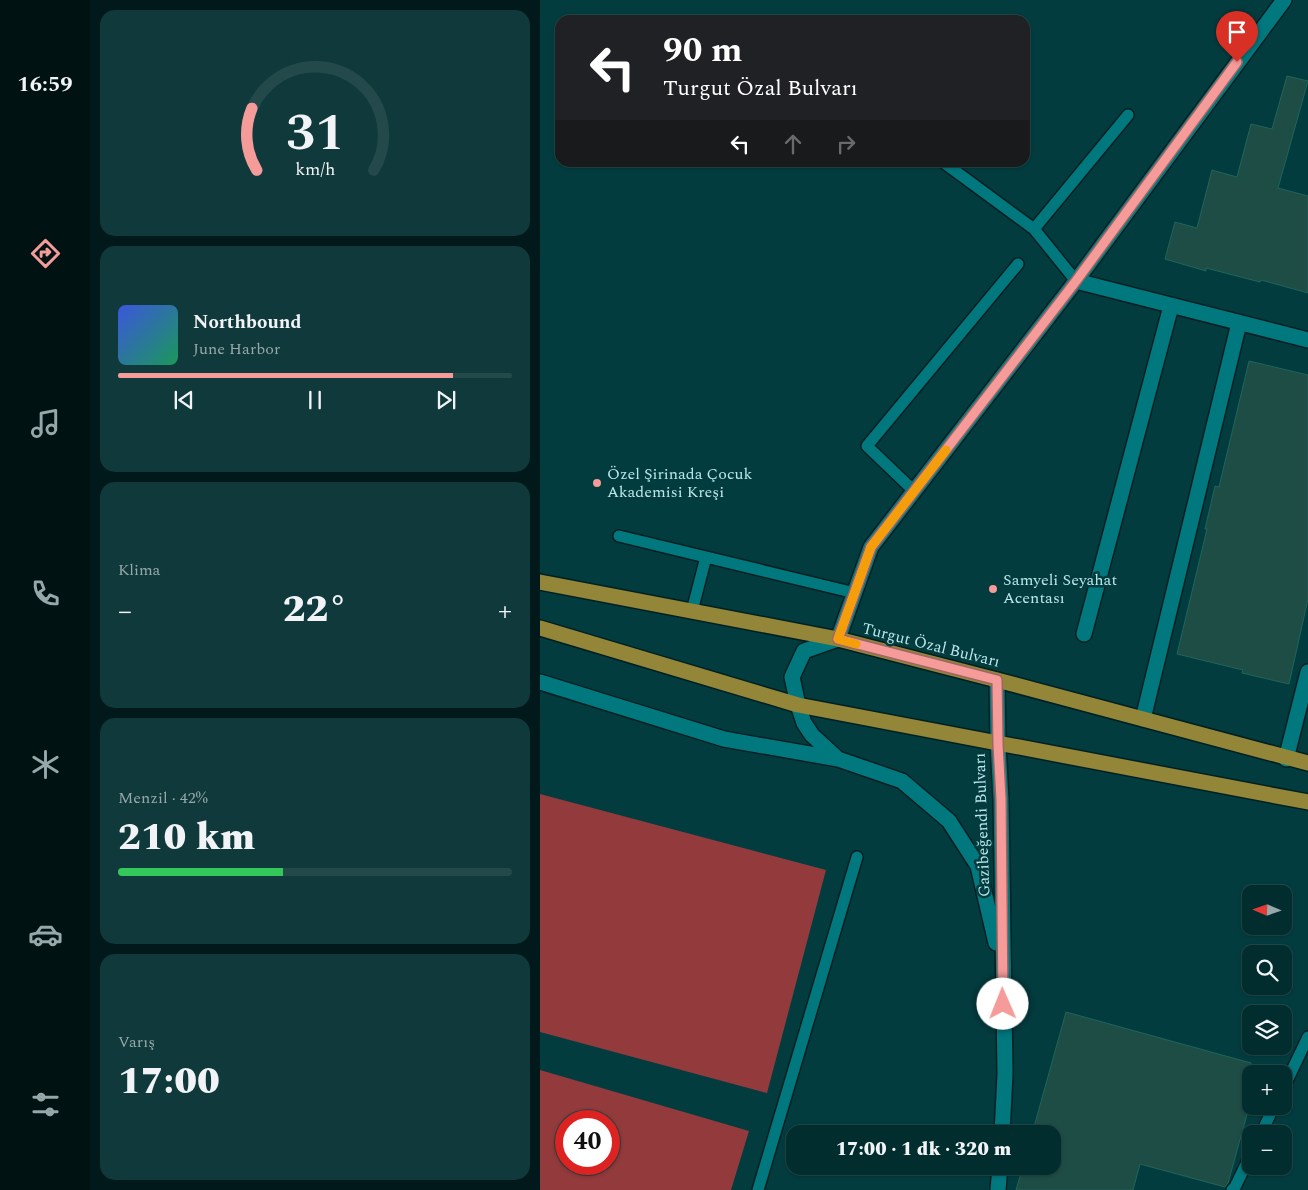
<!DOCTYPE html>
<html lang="tr">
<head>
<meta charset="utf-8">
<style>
  body { margin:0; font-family:Spectral,serif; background:#10393b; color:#f1f3f6; height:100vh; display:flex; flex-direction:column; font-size:19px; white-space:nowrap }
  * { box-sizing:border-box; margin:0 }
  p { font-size:16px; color:#96a8aa }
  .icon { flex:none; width:28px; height:28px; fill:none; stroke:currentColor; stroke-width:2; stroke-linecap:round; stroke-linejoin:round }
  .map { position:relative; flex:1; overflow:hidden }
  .drawer { display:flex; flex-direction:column; gap:10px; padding:10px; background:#01191a; width:450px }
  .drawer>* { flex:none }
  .guide { position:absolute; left:15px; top:15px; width:475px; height:152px; border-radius:15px; box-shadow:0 1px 4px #0004,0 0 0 1px #23494b; background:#202124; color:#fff; overflow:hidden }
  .needle { width:32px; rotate:272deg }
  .fabs { position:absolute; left:702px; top:885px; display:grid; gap:10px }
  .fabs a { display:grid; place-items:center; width:50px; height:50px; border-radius:10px; background:#022d2f; box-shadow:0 1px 4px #0004,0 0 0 1px #23494b; font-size:25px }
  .speed { position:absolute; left:15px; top:1110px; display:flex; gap:10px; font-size:25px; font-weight:700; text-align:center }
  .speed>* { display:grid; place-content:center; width:65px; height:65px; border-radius:50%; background:#022d2f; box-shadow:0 1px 4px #0004,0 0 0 1px #23494b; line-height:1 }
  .speed .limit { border:8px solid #d22; background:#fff; color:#111 }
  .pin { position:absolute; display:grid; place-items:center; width:42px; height:42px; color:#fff; margin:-51px -21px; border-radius:50% 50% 50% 0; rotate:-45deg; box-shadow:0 0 5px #0007 }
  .pin .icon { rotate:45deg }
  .me { position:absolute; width:55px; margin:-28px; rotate:359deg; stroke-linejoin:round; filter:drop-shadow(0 0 4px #0008) }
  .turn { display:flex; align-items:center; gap:18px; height:105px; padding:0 25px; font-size:22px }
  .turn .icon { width:65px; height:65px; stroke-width:2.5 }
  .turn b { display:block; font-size:35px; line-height:42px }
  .lanes { display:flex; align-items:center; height:48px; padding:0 25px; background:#0003; justify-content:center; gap:25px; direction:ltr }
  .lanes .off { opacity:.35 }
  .big { font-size:38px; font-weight:800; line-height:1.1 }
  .drawer .widget { flex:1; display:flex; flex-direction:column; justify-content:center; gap:8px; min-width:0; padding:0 18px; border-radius:15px; background:#10393b }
  .drawer .dial { align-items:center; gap:0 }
  .dial svg { height:130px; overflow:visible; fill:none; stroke:#23494b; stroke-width:7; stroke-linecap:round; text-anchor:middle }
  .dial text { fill:#f1f3f6; stroke:none }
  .song { display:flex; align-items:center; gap:15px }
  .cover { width:60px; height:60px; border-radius:8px; background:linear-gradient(135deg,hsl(230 70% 55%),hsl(150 70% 35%)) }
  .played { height:5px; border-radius:2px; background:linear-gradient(90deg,#f59b99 85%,#23494b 85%) }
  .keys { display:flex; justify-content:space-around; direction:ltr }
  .heat { display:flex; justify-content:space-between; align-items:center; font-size:28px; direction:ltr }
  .charge { height:8px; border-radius:4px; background:linear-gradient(90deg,#34c759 42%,#23494b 0) }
  .trip { position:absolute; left:246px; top:1125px; width:275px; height:50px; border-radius:15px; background:#022d2f; box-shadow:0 1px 4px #0004,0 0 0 1px #23494b; font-weight:800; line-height:50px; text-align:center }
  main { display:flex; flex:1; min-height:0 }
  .menu { display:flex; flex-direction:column; width:90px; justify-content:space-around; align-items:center; background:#011213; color:#96a8aa }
  .menu .icon { width:35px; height:35px }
  .menu .on { color:#f59b99 }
  .menu b { font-size:22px; color:#f1f3f6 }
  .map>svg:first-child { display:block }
  .green { fill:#923a3c; fill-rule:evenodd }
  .building { fill:#1e4d46; stroke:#1f655b }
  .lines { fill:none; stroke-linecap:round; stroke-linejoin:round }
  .service-casing { stroke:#022022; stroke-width:14 }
  .minor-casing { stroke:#022022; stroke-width:18 }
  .tertiary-casing { stroke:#022022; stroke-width:18 }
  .trunk-casing { stroke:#022022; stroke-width:18 }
  .service { stroke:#00787e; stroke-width:11 }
  .minor { stroke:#00787e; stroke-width:15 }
  .tertiary { stroke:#00787e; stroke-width:15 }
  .trunk { stroke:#938638; stroke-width:15 }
  .route-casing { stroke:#9f6563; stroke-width:12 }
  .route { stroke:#f59b99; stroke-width:9 }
  .slow { stroke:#f59e0b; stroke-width:9 }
  .poi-dot { fill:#f59b99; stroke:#033c3f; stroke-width:2 }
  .labels { text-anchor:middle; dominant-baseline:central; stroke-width:5; stroke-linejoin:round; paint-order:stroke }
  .poi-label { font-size:16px; fill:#bbe6e9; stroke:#033c3f; text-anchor:start }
  .street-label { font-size:16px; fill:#bbe6e9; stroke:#033c3f }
</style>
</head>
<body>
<main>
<nav class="menu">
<b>16:59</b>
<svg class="icon on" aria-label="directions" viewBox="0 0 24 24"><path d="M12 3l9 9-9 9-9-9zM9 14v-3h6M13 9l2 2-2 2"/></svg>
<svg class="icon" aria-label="music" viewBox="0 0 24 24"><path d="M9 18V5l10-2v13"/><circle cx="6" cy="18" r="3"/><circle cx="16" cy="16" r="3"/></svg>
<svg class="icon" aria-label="phone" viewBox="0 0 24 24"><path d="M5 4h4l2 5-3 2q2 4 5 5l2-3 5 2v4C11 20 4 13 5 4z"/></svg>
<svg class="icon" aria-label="climate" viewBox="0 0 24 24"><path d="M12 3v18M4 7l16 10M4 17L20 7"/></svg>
<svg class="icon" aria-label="car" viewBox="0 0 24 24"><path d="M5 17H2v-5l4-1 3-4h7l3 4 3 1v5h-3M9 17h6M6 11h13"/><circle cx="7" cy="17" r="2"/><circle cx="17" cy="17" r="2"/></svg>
<svg class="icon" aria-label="filters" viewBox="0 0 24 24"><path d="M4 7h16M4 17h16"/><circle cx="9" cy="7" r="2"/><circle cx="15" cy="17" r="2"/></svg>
</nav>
<section class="drawer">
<div class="widget dial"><svg viewBox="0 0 100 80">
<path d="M14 69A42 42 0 1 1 86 69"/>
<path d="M14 69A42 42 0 0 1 11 31" stroke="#f59b99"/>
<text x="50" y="56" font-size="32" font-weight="700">31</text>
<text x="50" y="72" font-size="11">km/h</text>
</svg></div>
<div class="widget">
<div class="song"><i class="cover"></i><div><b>Northbound</b><p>June Harbor</p></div></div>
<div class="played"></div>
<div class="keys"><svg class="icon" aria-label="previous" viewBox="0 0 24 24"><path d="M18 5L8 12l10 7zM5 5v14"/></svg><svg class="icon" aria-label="pause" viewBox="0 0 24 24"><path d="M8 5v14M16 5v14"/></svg><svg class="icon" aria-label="next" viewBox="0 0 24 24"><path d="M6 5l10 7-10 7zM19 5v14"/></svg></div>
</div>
<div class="widget"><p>Klima</p>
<div class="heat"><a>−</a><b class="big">22°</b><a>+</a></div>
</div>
<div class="widget"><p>Menzil · 42%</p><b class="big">210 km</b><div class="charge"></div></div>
<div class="widget"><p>Varış</p><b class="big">17:00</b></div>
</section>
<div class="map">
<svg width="768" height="1190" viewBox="0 0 768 1190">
  <rect width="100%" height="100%" fill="#033c3f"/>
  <path class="green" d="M0,794L286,870L227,1093L0,1032Z
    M0,1070L209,1131L191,1190H0ZM26,1121H69V1164H26Z"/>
  <path class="building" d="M747,76L768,81L738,188L768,196V293L721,280L720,282L666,268V271L625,259L635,222L657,228L672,170L697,177L711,124L732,129Z
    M709,361L768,375V599L749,684L702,673L703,670L637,654L667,529H665L675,486L679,487Z
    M526,1012L711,1063V1100L688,1183L685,1187L600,1164L593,1190H476L483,1166H512V1134H492Z"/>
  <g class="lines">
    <g class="service-casing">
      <path id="service" d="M403,162L494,229L536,281
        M494,229L588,115
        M374,491L327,446L478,264
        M79,536L315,593
        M152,611L166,557
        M744,1087L768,1037
        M721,1134L734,1106
        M218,1190L317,857
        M692,1190L695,1187L711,1154"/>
    </g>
    <g class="minor-casing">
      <path id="minor" d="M536,281L768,340
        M544,634L631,306
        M298,639L331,547L536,281L744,0
        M603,719L699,323
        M746,759L768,672"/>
    </g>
    <g class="tertiary-casing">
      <path id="tertiary" d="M298,639L264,651L252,677L258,705L264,723L272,735L298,759L362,781L409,821L438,866L456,943
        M457,680L458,744L461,799L465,1074L462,1134
        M0,682L184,739L298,759
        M458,1190L460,1166"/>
    </g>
    <g class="trunk-casing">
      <path id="trunk" d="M0,582L298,639L457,680L768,763
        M0,628L258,705L768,802"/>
    </g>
    <use href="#service" class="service"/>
    <use href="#minor" class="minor"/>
    <use href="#tertiary" class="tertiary"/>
    <use href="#trunk" class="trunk"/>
  </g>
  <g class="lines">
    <g class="route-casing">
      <path id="route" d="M463,1004L461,799L458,744L457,680L298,639L331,547L536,281L697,62"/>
    </g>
    <use href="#route" class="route"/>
    <path class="slow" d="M316,644L298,639L331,547L406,450"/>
  </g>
  <g class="poi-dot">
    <circle cx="57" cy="483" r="5"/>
    <circle cx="453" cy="589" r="5"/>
  </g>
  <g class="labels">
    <g class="poi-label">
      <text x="67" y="474">Özel Şirinada Çocuk<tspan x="67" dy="18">Akademisi Kreşi</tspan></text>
      <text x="463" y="580">Samyeli Seyahat<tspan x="463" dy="18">Acentası</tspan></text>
    </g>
    <g class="street-label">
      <text transform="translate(391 645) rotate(14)">Turgut Özal Bulvarı</text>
      <text transform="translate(442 825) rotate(-92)">Gazibeğendi Bulvarı</text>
    </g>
  </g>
</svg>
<div class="fabs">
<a><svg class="needle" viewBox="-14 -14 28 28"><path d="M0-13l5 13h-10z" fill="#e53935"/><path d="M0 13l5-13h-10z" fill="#96a8aa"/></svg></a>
<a><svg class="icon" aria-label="search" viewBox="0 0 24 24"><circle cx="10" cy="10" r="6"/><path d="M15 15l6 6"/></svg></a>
<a><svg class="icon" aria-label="layers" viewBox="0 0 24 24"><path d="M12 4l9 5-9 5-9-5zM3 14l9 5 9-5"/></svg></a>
<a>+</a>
<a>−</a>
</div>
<div class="speed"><div class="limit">40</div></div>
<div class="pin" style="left:697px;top:62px;background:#d93025"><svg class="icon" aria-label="arrive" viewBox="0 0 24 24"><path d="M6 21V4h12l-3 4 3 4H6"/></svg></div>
<svg class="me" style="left:463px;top:1004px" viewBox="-20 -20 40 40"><circle r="19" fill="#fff"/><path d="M0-13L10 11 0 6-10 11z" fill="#f59b99"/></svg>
<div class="trip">17:00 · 1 dk · 320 m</div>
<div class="guide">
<div class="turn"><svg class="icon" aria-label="left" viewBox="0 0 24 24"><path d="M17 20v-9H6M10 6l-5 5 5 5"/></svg><div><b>90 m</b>Turgut Özal Bulvarı</div></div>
<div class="lanes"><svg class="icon" aria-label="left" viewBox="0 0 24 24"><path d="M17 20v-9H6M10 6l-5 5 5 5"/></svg><svg class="icon off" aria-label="ahead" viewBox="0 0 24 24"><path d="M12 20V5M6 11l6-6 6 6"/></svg><svg class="icon off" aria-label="right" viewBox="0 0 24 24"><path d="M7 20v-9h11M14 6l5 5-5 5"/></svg></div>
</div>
</div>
</main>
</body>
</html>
